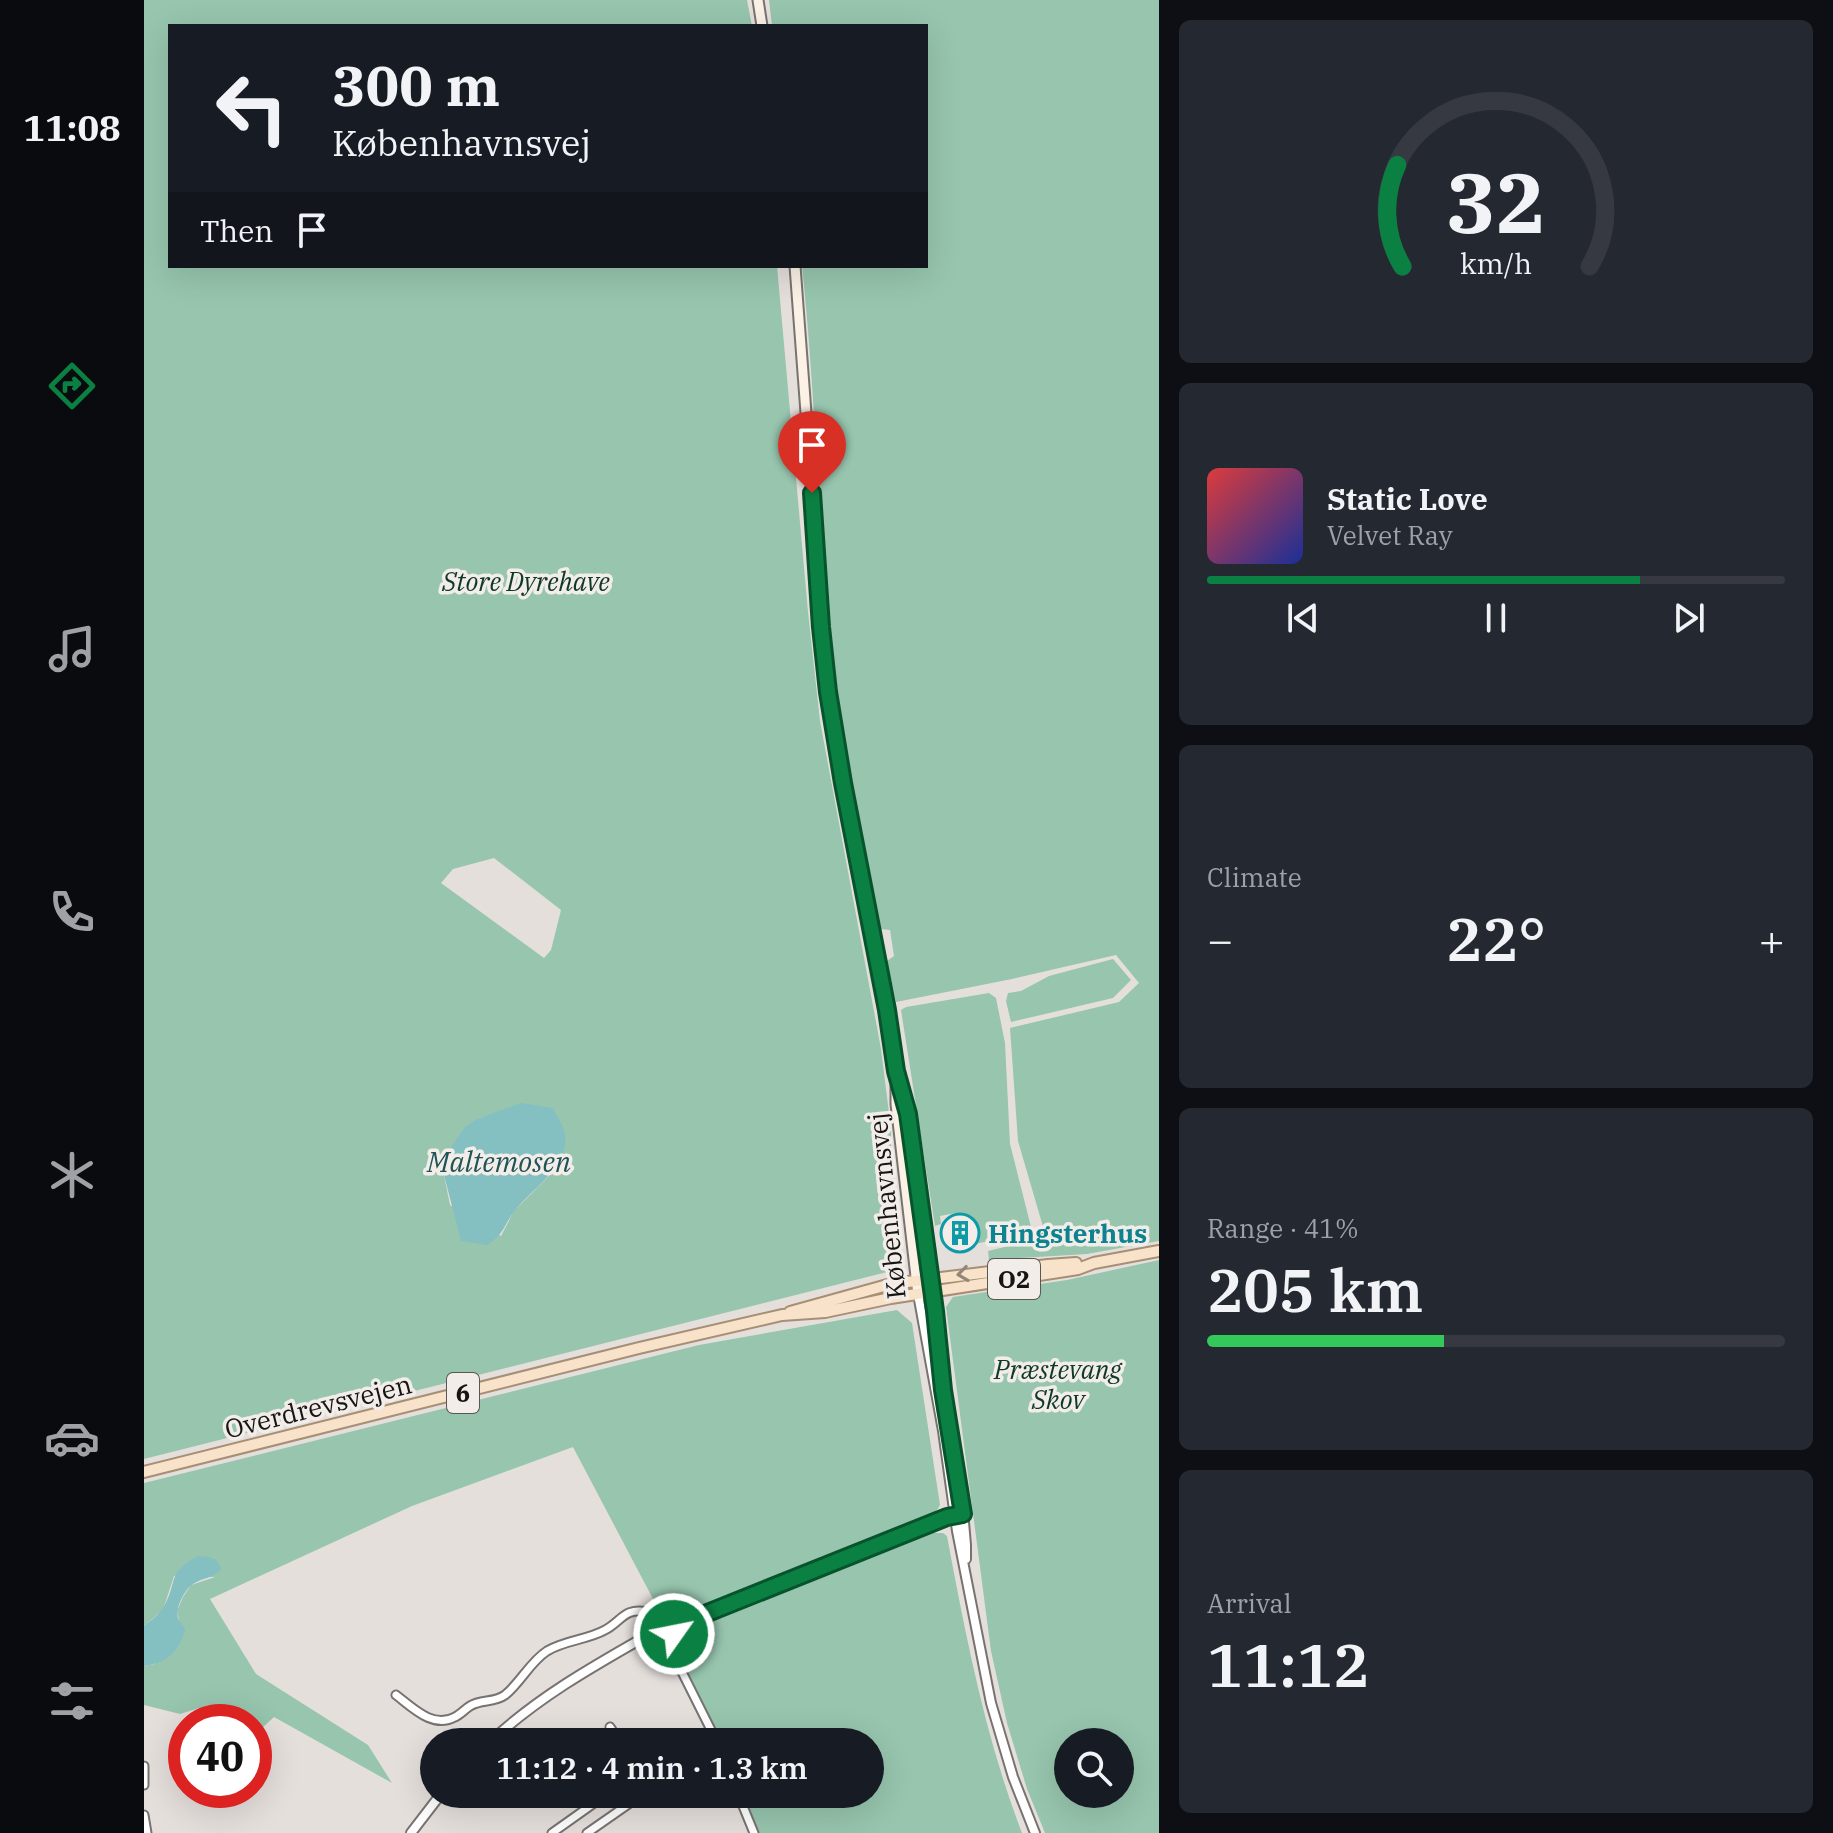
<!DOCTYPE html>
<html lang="en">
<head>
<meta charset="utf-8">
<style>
  body { margin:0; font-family:"IBM Plex Serif",serif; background:#242831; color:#f1f3f6; height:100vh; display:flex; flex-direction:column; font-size:30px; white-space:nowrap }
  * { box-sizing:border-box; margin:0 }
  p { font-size:26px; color:#9ea1a6 }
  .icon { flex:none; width:44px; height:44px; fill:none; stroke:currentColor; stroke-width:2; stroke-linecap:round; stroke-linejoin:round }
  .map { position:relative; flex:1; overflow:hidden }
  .panel { display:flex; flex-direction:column; gap:20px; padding:20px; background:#0d0f14; width:674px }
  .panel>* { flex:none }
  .top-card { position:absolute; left:24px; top:24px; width:760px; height:244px; border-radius:0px; box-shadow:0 8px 32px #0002; background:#171b24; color:#f1f3f6; overflow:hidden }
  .tools { position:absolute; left:910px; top:1728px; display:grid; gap:16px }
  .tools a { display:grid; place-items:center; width:80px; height:80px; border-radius:50%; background:#171b24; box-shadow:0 8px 32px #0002; font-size:40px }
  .speed { position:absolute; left:24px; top:1704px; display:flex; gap:16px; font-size:40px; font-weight:700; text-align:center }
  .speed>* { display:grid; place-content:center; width:104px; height:104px; border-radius:50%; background:#171b24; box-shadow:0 8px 32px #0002; line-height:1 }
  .speed .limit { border:12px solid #d22; background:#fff; color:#111 }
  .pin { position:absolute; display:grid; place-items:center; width:68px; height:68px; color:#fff; margin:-82px -34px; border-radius:50% 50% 50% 0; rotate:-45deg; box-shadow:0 0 8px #0007 }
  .pin .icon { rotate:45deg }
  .me { position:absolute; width:88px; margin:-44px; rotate:57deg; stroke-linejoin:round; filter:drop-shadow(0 0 6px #0008) }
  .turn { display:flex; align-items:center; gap:28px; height:168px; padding:0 32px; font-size:36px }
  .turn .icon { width:104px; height:104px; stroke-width:2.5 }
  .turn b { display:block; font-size:56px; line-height:68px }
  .then { display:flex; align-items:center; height:76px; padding:0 32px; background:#0003; gap:16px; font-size:30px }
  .big { font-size:60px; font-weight:600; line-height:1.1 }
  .panel .widget { flex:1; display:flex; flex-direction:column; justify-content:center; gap:12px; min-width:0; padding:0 28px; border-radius:12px; background:#242831 }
  .panel .dial { align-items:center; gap:0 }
  .dial svg { height:208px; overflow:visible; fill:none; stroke:#363941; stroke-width:7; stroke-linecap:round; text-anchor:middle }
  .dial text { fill:#f1f3f6; stroke:none }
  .song { display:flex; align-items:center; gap:24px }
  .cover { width:96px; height:96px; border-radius:12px; background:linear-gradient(135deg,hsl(0 70% 55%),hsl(230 70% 35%)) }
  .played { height:8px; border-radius:4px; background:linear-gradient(90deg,#0b8043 75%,#363941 75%) }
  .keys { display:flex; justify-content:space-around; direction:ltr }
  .heat { display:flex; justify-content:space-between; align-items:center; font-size:44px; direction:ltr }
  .charge { height:12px; border-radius:6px; background:linear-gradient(90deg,#34c759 41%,#363941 0) }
  .trip { position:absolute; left:276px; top:1728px; width:464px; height:80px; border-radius:40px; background:#171b24; box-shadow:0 8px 32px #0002; font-weight:600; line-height:80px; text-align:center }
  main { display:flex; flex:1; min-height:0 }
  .tab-bar { display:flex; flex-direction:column; width:144px; justify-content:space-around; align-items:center; background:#090b0e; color:#9ea1a6 }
  .tab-bar .icon { width:56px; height:56px }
  .tab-bar .current { color:#0b8043 }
  .tab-bar b { font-size:36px; color:#f1f3f6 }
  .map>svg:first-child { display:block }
  .green { fill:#97c5ae; fill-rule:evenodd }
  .water { fill:#84bfc2 }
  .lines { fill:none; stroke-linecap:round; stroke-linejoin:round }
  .minor-casing { stroke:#787371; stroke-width:11 }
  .tertiary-casing { stroke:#787371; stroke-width:12 }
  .secondary-casing { stroke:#787371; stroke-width:13 }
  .primary-casing { stroke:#a68f74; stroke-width:14 }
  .minor { stroke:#fff; stroke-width:7 }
  .tertiary { stroke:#fff; stroke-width:8 }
  .secondary { stroke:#fbf1e5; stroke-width:9 }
  .primary { stroke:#f8e3ca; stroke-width:10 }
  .oneway { stroke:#938678 }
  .route-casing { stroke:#07532c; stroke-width:20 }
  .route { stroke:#0b8043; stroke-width:14 }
  .labels { text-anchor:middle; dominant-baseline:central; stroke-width:7; stroke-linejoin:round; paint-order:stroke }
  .shield { fill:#f2ede9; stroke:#595654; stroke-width:2 }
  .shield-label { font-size:24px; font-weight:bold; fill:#171514 }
  .park-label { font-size:26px; font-style:italic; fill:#0e3827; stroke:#f2ede9 }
  .street-label { font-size:26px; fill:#171514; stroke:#f2ede9 }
  .culture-label { font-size:26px; font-weight:bold; fill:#0d838f; stroke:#f2ede9; text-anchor:start }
  .water-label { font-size:28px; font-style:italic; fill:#205456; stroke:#f2ede9 }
</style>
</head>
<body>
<main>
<nav class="tab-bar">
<b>11:08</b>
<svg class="icon current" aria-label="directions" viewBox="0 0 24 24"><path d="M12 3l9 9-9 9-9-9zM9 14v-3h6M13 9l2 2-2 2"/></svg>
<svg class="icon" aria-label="music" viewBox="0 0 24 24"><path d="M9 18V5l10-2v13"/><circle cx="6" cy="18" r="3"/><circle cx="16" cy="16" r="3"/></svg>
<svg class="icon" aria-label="phone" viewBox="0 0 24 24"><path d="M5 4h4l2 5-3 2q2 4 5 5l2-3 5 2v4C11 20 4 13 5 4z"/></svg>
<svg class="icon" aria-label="climate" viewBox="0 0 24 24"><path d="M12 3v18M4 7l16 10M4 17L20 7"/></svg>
<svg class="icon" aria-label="car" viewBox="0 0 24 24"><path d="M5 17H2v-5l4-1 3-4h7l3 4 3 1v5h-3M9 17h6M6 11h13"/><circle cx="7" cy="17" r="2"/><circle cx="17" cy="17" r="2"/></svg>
<svg class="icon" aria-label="filters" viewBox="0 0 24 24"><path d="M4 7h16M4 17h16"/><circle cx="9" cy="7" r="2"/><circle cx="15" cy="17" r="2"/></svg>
</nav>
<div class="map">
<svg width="1015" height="1833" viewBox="0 0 1015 1833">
  <rect width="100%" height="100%" fill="#e5dfdc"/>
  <path class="green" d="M0,0H603L608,26H26V266H633L664,612L676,721L737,1049L747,1129V1151L757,1254L753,1263L747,1271L0,1459ZM350,858L417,910L407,950L400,958L297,883L309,869ZM351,1113L409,1172L370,1211L357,1236L306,1205L300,1175L306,1149L333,1119Z
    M625,0H1015V1241L943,1254L845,1260L844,1251L890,1240L900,1230L874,1141L866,1028L975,1002L995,983L972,955L868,979L752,1002L743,961L750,956L746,930L736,929C718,839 698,750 688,660C674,529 672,397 658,266H782V26H628Z
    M969,959L987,980L969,998L867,1022L862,1001L864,993L877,991L905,976Z
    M845,993L852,998L861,1043L866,1144L887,1227L885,1232L831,1244L830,1234H825L822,1224L813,1222L811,1213L796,1216L797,1224L791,1226L757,1010L762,1007Z
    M1015,1260V1833H901L883,1789L863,1723L847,1651L802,1307L809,1297L923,1280ZM924,1742H976V1794H924Z
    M753,1310L768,1323L796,1505L793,1510L782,1518L545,1617L530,1619L518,1616L429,1447L268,1506L66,1599L112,1674L224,1745L248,1783L130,1717L117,1729L110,1726V1722H102L65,1705L36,1714L0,1705V1666L11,1664L35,1620L33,1611L39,1597L47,1585L71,1577L30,1576L19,1610L0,1626V1483L555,1345Z
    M787,1533H799L803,1536C822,1637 841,1737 878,1833H615L599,1794H726V1742H578L533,1651V1641L537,1633Z"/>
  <path class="water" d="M377,1103L409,1108C412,1115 418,1123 420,1130C429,1166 387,1188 370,1212C358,1228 361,1233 343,1245L317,1241L300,1175L306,1149L321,1127L333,1119Z
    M55,1556C67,1557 73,1557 77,1569C69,1579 60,1577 49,1584C41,1589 31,1608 34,1618C35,1621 39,1626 41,1629C36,1651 23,1663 0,1666V1626C6,1621 15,1615 19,1608C35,1581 21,1573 55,1556Z"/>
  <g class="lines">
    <g class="minor-casing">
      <path id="minor" d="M523,1642L573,1742
        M252,1695C269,1708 289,1729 311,1717C317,1714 321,1709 326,1706C337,1699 350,1703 361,1695C377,1682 386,1662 403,1651C421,1640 443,1640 461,1630C478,1621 480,1607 504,1612L516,1623
        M466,1727L476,1742
        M0,1766V1785
        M594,1794L610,1833
        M0,1815L3,1833
        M408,1833L463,1794
        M443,1833L499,1794"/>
    </g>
    <g class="tertiary-casing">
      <path id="tertiary" d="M788,1292L799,1390L820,1522L822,1545V1559
        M774,1294L799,1431L813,1531L847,1703L869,1777L891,1833
        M511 1632a10 10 0 1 1 20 0a10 10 0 1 1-20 0Z
        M527,1625L549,1619L803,1517L819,1514
        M530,1630L546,1624L549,1619
        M346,1742C395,1696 453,1664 511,1631
        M267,1833L297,1794"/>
    </g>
    <g class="secondary-casing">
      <path id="secondary" d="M614,0L618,26
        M651,266L668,493L677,627L684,692L699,783L743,1010L752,1071L764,1114L787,1284
        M752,1087V1104L774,1294"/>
    </g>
    <g class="primary-casing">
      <path id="primary" d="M646,1312L747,1284L904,1265L932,1263
        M0,1472L495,1348L638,1315L681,1312L747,1298L934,1269L950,1263L1015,1251"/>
    </g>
    <use href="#minor" class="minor"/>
    <use href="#tertiary" class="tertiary"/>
    <use href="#secondary" class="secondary"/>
    <use href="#primary" class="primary"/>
  </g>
  <defs><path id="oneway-chevron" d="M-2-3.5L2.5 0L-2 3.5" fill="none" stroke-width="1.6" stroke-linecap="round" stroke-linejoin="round" transform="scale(2)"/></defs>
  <use class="oneway" href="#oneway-chevron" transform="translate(819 1274) rotate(173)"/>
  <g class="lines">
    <g class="route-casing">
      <path id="route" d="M530,1634V1630L546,1624L551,1618L803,1517L819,1514L799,1390L791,1311L764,1114L752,1071L743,1010L699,783L684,692L677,627L668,493"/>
    </g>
    <use href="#route" class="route"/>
  </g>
  <defs>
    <g id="building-ring" transform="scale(2)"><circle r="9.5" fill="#f2ede9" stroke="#0f9aa8" stroke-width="1.5"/><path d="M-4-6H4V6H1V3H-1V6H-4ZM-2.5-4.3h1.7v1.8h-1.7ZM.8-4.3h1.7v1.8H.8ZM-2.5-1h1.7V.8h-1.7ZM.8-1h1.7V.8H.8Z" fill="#0f9aa8"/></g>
  </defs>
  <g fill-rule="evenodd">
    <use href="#building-ring" x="816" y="1233"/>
  </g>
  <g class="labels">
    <g class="shield">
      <rect x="844" y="1259" width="52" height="40" rx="6"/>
      <rect x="303" y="1373" width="32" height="40" rx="6"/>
    </g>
    <g class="shield-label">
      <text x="870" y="1279">O2</text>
      <text x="319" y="1393">6</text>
    </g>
    <g class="park-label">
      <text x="382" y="581">Store Dyrehave</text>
      <text x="914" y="1369">Præstevang<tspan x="914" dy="30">Skov</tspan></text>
    </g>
    <g class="street-label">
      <text transform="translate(742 1206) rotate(-96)">Københavnsvej</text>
      <text transform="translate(174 1406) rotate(-14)">Overdrevsvejen</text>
    </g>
    <g class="culture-label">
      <text x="844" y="1233">Hingsterhus</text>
    </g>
    <g class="water-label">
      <text x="355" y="1161">Maltemosen</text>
    </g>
  </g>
</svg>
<div class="tools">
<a><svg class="icon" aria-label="search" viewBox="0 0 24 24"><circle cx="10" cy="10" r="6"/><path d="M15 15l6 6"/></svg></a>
</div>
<div class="speed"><div class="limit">40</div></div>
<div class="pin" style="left:668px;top:493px;background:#d93025"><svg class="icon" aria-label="arrive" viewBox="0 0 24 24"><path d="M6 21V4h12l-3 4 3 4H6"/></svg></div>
<svg class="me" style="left:530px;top:1634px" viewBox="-20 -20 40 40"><circle r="17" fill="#0b8043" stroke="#fff" stroke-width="3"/><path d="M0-11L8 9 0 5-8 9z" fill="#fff"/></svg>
<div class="trip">11:12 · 4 min · 1.3 km</div>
<div class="top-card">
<div class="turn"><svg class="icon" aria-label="left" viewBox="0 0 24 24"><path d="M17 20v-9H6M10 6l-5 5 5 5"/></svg><div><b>300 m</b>Københavnsvej</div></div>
<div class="then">Then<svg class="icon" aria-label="arrive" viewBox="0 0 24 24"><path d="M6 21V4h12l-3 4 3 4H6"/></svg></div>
</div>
</div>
<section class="panel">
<div class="widget dial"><svg viewBox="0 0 100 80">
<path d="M14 69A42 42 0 1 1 86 69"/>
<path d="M14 69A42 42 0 0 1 12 30" stroke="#0b8043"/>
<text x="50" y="56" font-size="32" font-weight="700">32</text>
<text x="50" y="72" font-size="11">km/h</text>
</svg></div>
<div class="widget">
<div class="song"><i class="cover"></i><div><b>Static Love</b><p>Velvet Ray</p></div></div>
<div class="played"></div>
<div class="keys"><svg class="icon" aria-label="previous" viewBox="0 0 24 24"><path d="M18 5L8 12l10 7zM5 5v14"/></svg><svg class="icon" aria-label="pause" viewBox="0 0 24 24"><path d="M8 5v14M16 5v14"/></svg><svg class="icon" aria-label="next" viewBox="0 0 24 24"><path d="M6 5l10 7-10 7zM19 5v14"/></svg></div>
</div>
<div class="widget"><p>Climate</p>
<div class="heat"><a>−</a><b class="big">22°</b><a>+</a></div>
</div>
<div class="widget"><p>Range · 41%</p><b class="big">205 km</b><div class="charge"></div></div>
<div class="widget"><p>Arrival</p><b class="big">11:12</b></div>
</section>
</main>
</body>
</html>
